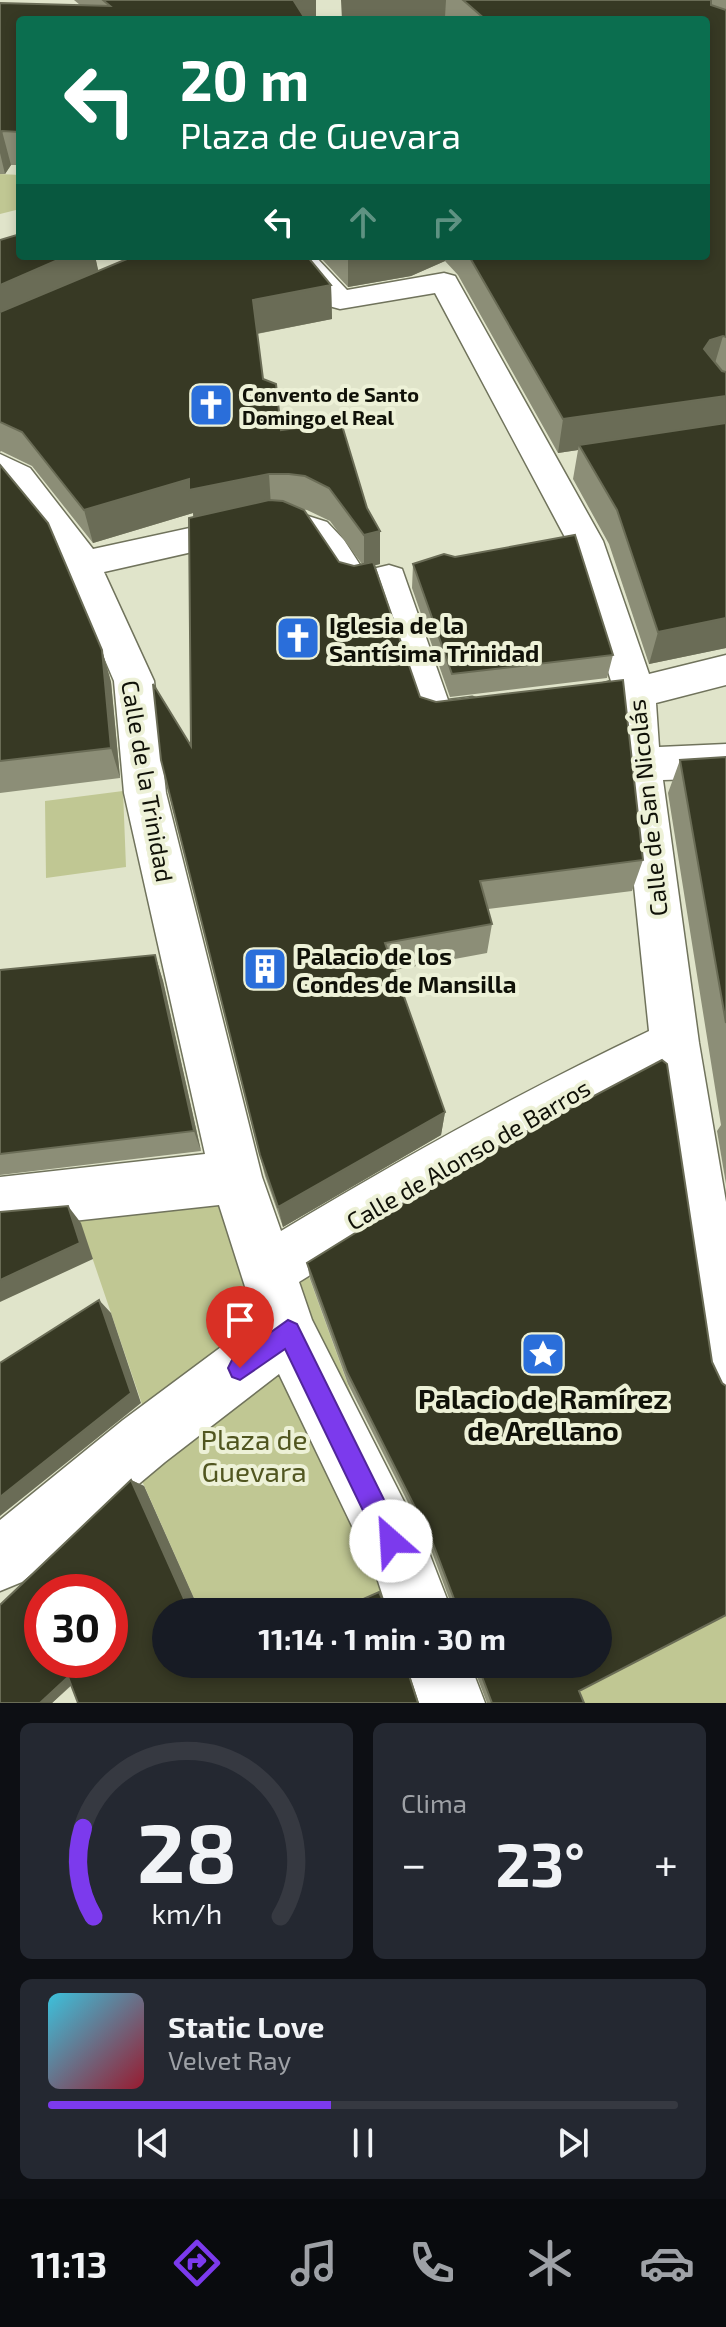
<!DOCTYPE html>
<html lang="es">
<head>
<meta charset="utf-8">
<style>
  body { margin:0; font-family:"Exo 2",sans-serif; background:#242831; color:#f1f3f6; height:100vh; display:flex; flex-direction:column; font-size:30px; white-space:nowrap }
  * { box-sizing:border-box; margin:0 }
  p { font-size:26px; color:#9ea1a6 }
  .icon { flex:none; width:44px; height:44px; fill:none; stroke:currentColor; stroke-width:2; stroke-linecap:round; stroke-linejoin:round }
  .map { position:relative; height:1703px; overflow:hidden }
  .side { display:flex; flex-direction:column; gap:20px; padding:20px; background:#0d0f14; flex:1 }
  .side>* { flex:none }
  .banner { position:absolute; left:16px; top:16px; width:694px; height:244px; border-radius:8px; box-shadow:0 4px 12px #0003; background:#0b6e4f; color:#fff; overflow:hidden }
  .speed { position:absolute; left:24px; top:1574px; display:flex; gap:16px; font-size:40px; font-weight:700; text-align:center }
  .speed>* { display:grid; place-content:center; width:104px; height:104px; border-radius:50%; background:#171b24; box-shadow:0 4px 12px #0003; line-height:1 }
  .speed .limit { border:12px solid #d22; background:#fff; color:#111 }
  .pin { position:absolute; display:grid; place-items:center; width:68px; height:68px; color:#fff; margin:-82px -34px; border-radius:50% 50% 50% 0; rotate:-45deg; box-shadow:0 0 8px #0007 }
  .pin .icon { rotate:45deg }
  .me { position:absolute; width:88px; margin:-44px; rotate:334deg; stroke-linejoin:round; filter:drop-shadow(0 0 6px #0008) }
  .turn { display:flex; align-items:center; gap:28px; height:168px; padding:0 32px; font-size:36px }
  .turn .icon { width:104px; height:104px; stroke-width:2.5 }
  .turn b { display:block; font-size:56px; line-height:68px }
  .lanes { display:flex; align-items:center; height:76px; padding:0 32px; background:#0003; justify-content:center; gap:40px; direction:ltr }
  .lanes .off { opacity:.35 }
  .big { font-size:60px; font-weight:700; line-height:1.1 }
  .side .tile { flex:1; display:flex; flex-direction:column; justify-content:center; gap:12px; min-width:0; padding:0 28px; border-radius:12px; background:#242831 }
  .side .dial { align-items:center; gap:0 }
  .dial svg { height:208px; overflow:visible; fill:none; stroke:#363941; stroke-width:7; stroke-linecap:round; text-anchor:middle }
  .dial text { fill:#f1f3f6; stroke:none }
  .song { display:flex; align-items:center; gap:24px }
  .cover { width:96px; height:96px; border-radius:12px; background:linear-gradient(135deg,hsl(190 70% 55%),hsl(350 70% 35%)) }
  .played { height:8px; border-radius:4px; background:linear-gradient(90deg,#7c3aed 45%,#363941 45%) }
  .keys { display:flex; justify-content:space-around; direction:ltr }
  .heat { display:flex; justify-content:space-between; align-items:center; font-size:44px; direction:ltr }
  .side .tiles { flex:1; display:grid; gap:20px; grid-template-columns:1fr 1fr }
  .tile:last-child { grid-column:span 2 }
  .trip { position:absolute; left:152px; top:1598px; width:460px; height:80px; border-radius:40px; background:#171b24; box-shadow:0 4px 12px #0003; font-weight:700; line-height:80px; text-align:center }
  .tabs { display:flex; height:128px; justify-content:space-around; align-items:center; background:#090b0e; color:#9ea1a6 }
  .tabs .icon { width:56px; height:56px }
  .tabs .current { color:#7c3aed }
  .tabs b { font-size:36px; color:#f1f3f6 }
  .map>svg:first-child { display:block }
  .green { fill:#c0c793 }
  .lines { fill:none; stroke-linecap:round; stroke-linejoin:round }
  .street-casing { stroke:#70735c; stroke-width:3 }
  .street { fill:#fff; fill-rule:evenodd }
  .wall { fill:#8c8e77; fill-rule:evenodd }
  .shaded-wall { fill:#6a6c56 }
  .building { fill:#373924; stroke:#6a6c56; stroke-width:2; fill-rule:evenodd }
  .route { fill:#7c3aed; stroke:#51269a; stroke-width:2 }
  .labels { text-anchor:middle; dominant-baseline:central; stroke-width:8; stroke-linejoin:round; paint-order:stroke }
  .far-poi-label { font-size:20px; font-weight:bold; fill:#101108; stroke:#edf1d7; text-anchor:start }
  .poi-label { font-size:24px; font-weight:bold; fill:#101108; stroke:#edf1d7; text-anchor:start }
  .street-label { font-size:24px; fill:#101108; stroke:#edf1d7 }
  .near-poi-label { font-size:28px; font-weight:bold; fill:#101108; stroke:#edf1d7 }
  .near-park-label { font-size:28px; fill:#515620; stroke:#edf1d7 }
</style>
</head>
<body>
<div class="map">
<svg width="726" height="1703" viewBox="0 0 726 1703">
  <rect width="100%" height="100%" fill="#e0e4ca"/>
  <path class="green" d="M0,174L20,175V209L0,214Z
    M123,791L126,867L46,878L45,801Z
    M216,1165L279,1245L304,1263L418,1578L334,1612H200L139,1474L144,1410L77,1213Z
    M726,1604V1703H574L566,1685Z"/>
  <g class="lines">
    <g class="street-casing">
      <path id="street" d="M284,256H315L347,290L444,273L455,276L603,541L649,674L726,655V685L656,703L659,747L726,744V778L663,780L699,1043L726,1202V1402L706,1393L697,1373L655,1077L466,1178L299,1282L312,1320L426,1545L452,1612H388L377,1578L279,1374L165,1462L22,1582L0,1591V1520L123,1420L256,1321L219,1205L0,1229V1177L205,1154L124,793L114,681L60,555L0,480V454L30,468L93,549L272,510H289L327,522L344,540L364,571L389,565L402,569L448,700L472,697L486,702L492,713L486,724C465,731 440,735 419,728L375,594L354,599L341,595C322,564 313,535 272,534L104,572L154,681L166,793L262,1177L281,1231C401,1159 522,1091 649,1031L616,711L594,708L588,697L594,686L611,681L567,541L435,293L340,309L329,306Z
        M406,1664H470L485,1703H419Z"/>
    </g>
    <use href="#street" class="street"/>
  </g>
  <path class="wall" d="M74,0H316V20H20V165H11L5,174H0V3L80,5Z
    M341,0H726V648L649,664L609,544L573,479L578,450L558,453L458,275L445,261L411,276L348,287L319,256H706V20H448L445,17Z
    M0,240L67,256H95L98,271L331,285L332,319L257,334L263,379L281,430L341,422L380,564L375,565L420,697L643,860L632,891L488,909L492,924L487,953L395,970L445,1112L441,1135L283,1227L265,1176L161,760L191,746L193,513L93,543L32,466L1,451L0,452ZM300,509L307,510L330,521L362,564L354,566L339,562Z
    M0,465L102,650L111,682L120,778L0,793Z
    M413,564L613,655L607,678L450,697L412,588Z
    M726,757V1184L717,1131L721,1125L668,793L680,760Z
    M155,955L163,981L201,1151L0,1175V970Z
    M662,1060L667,1064L712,1362L722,1383L726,1386V1615L579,1691L584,1703H487L473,1666H406L418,1703H78L72,1685L52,1703H0V1605L131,1480L144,1486L200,1612H166V1664H598V1612H454L429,1544L348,1384L310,1279L307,1263L473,1160ZM42,1592H110V1660H42Z"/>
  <path class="shaded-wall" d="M302,0H316V20H295L294,1Z
    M341,0H446L445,17L419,20H342Z
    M2,131L11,165L5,174L0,153V136Z
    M67,256H95L100,278L0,324V285Z
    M348,256H445V261L411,276L348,287Z
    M331,285L332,319L255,334L253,300Z
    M723,336L713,370L704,349L710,340Z
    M726,396V428L579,445L578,450L558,453L563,419Z
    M269,474L271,507L195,524L193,513L93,543L84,510L189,479Z
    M380,531V564L364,568V535Z
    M726,618V648L649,664L658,632Z
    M102,650L111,682L120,778L111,748Z
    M155,955L163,981L201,1151L194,1131Z
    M445,1112L441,1135L283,1227L278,1207Z
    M68,1206L81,1223L93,1259L0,1302V1280Z
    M99,1300L111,1313L141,1403L0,1516V1497Z
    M131,1480L144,1486L200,1612H190Z
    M85,1672L52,1703H40L68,1677Z"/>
  <path class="building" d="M103,0H302L294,1L306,20H20V132L2,131L0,136V3L110,6Z
    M463,0H711V5L726,10V337L723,336L710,340L704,349L722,371L726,372V396L563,419L469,256H706V20H486Z
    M20,234V256H67L0,285V240Z
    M134,256H307L331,285L253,300L263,379L276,384L281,430L341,422L367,508L380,531L364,535L329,488L305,476L289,474H269L189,490V479L84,510L22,432L0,422V312Z
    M726,423V618L658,632L617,510L579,445Z
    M0,465L48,523L102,650L111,748L0,761Z
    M269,500L283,501L304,510L339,562L354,566L373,562L420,697L436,702L623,680L643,860L480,881L492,924L385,943L445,1112L278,1207L260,1155L161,760L153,684L191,746L189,518Z
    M575,535L613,655L452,674L413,564L444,554L455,557Z
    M726,757V1023L680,760Z
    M155,955L194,1131L0,1154V970Z
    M662,1060L667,1064L712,1362L722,1383L726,1386V1615L579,1691L584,1703H492L478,1666H406L418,1703H78L68,1677L40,1703H0V1605L131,1480L190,1612H166V1664H598V1612H459L432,1541L347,1372L307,1263L473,1160ZM42,1592H110V1660H42Z
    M68,1206L80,1243L0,1280V1212Z
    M99,1300L131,1393L0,1497V1363Z
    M379,1592L388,1612H334Z"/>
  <path class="route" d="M288,1320L297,1324L400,1532L404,1541L400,1550L391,1554L382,1550L285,1349L240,1380L232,1377L228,1368L232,1360Z"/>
  <defs>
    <g id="church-square" transform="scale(2.3)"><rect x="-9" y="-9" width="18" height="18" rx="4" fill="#2a6eda" stroke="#edf1d7"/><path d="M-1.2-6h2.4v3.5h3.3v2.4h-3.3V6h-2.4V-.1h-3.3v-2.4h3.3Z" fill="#fff"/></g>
    <g id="building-square" transform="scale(2.3)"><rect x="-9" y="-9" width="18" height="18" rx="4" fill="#2a6eda" stroke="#edf1d7"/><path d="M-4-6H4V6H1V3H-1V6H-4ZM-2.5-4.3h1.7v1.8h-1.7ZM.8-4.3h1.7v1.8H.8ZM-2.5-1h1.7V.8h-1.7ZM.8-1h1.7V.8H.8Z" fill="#fff"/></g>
    <g id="sight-square" transform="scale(2.3)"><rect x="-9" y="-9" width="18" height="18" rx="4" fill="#2a6eda" stroke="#edf1d7"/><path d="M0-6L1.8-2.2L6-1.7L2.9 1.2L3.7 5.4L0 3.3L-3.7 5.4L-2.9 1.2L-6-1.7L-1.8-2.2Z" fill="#fff"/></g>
  </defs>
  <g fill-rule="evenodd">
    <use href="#church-square" x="211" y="405"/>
    <use href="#church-square" x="298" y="638"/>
    <use href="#building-square" x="265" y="969"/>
    <use href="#sight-square" x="543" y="1354"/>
  </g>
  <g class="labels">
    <g class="far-poi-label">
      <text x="242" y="394">Convento de Santo<tspan x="242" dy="23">Domingo el Real</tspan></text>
    </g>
    <g class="poi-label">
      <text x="329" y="624">Iglesia de la<tspan x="329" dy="28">Santísima Trinidad</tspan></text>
      <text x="296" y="955">Palacio de los<tspan x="296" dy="28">Condes de Mansilla</tspan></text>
    </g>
    <g class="street-label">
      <text transform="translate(148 781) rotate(80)">Calle de la Trinidad</text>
      <text transform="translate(647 808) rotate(-96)">Calle de San Nicolás</text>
      <text transform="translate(468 1154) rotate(-30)">Calle de Alonso de Barros</text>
    </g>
    <g class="near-poi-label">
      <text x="543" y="1398">Palacio de Ramírez<tspan x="543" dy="32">de Arellano</tspan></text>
    </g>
    <g class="near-park-label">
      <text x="254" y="1439">Plaza de<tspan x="254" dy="32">Guevara</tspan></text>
    </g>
  </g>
</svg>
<div class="speed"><div class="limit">30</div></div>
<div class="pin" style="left:240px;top:1368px;background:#d93025"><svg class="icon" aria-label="arrive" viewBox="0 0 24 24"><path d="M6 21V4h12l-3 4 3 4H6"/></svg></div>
<svg class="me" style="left:391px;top:1541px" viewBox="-20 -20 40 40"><circle r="19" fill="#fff"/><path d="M0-13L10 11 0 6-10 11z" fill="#7c3aed"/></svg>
<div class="trip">11:14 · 1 min · 30 m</div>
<div class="banner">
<div class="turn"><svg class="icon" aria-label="left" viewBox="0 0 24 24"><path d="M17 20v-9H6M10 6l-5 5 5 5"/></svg><div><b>20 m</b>Plaza de Guevara</div></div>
<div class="lanes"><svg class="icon" aria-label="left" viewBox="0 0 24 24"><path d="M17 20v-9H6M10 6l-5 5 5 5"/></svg><svg class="icon off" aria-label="ahead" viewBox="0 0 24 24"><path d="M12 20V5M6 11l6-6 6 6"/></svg><svg class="icon off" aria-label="right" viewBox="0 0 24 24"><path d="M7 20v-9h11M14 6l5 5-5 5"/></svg></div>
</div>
</div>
<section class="side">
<div class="tiles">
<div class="tile dial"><svg viewBox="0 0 100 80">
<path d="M14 69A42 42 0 1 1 86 69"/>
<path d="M14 69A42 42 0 0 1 10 35" stroke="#7c3aed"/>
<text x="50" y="56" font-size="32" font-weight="700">28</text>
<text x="50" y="72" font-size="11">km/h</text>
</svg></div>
<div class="tile"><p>Clima</p>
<div class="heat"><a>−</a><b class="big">23°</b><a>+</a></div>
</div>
<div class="tile">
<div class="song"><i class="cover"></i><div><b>Static Love</b><p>Velvet Ray</p></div></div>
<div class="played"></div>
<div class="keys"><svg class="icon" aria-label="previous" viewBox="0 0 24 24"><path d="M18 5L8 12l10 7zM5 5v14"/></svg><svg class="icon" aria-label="pause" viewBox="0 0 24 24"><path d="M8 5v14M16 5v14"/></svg><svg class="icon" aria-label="next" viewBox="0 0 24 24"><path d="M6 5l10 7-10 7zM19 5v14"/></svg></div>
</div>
</div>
</section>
<nav class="tabs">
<b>11:13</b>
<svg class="icon current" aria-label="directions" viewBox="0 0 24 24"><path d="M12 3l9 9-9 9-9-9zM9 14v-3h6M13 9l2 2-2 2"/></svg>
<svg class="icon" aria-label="music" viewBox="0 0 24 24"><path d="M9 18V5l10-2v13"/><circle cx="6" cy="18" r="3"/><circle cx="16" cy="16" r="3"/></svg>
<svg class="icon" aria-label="phone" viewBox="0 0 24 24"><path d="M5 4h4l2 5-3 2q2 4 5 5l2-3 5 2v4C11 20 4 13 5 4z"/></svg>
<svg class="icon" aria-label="climate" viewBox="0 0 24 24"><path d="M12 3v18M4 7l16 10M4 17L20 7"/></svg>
<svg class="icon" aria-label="car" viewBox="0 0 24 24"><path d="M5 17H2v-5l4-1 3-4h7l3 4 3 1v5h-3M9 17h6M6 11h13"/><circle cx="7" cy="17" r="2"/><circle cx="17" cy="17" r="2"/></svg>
</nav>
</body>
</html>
